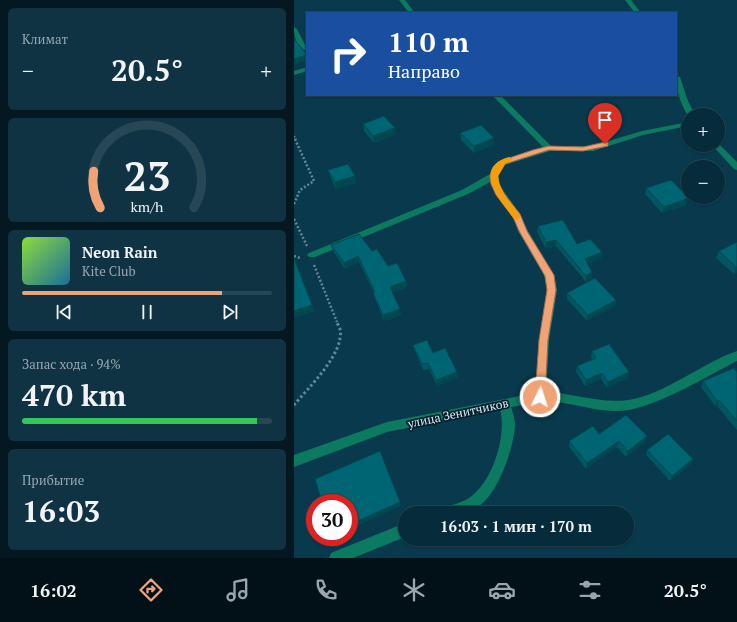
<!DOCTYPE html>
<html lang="ru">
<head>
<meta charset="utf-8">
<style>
  body { margin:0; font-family:"PT Serif",serif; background:#0f3342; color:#f1f3f6; height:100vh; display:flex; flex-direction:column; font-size:15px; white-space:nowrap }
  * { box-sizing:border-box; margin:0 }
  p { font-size:13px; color:#98a7af }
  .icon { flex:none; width:22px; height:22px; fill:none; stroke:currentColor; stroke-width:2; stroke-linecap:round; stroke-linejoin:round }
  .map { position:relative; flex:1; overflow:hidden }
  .side { display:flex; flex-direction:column; gap:8px; padding:8px; background:#031820; width:294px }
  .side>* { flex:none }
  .banner { position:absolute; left:12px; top:12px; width:371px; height:84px; border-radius:0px; box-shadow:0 1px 3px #0004,0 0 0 1px #274754; background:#1a4fa0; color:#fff; overflow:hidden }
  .controls { position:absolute; left:387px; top:108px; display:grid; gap:8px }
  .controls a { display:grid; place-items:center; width:44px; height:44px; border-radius:50%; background:#062b3a; box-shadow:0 1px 3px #0004,0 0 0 1px #274754; font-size:20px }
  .speed { position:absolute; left:12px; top:494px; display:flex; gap:8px; font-size:20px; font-weight:700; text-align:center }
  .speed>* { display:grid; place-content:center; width:52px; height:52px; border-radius:50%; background:#062b3a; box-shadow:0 1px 3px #0004,0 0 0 1px #274754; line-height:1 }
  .speed .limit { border:6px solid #d22; background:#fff; color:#111 }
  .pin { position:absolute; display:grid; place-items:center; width:34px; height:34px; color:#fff; margin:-41px -17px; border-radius:50% 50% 50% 0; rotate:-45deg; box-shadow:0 0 4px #0007 }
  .pin .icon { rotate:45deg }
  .me { position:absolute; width:44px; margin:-22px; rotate:4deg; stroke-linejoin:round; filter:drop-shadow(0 0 3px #0008) }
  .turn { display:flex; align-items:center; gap:14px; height:84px; padding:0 16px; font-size:18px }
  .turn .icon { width:52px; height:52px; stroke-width:2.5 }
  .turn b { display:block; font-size:28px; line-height:34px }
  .big { font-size:30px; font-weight:700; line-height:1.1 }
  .side .tile { flex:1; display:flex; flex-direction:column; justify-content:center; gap:6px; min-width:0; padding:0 14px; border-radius:6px; background:#0f3342 }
  .side .dial { align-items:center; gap:0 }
  .dial svg { height:104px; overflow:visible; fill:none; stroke:#274754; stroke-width:7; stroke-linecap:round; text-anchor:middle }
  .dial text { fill:#f1f3f6; stroke:none }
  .song { display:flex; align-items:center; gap:12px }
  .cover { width:48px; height:48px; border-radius:6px; background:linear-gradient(135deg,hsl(90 70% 55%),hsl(200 70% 35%)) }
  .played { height:4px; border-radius:2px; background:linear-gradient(90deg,#efa376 80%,#274754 80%) }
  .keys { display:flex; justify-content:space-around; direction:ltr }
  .heat { display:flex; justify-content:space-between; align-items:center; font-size:22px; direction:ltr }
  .charge { height:6px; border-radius:3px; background:linear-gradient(90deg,#34c759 94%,#274754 0) }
  .trip { position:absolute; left:104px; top:506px; width:236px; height:40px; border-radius:20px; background:#062b3a; box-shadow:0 1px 3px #0004,0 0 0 1px #274754; font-weight:700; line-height:40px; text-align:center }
  .tabs { display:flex; height:64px; justify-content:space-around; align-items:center; background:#021117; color:#98a7af }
  .tabs .icon { width:28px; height:28px }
  .tabs .active { color:#efa376 }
  .tabs b { font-size:18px; color:#f1f3f6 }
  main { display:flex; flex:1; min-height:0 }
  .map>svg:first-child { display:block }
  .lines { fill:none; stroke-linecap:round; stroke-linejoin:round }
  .path-far2 { stroke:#628898; stroke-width:2; stroke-dasharray:1.5 1.5; stroke-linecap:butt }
  .path-far1 { stroke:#628898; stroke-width:2.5; stroke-dasharray:2 2; stroke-linecap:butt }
  .path { stroke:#628898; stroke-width:3; stroke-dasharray:2.5 2.5; stroke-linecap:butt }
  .minor { fill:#0c7a60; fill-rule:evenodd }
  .wall { fill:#005762 }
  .shaded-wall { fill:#004750 }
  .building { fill:#006572; stroke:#004750 }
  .route { fill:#efa376; stroke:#9b6a4d }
  .slow { fill:#f59e0b }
  .labels { text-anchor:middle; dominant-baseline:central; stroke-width:3.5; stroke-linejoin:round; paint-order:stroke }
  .street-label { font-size:12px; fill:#d6eefa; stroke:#041f2b }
</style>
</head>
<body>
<main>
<section class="side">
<div class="tile"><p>Климат</p>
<div class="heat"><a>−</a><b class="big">20.5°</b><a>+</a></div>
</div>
<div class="tile dial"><svg viewBox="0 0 100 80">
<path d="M14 69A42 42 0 1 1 86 69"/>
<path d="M14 69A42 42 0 0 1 9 41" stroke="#efa376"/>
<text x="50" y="56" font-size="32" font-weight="700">23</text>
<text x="50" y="72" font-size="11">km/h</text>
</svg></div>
<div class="tile">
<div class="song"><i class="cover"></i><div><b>Neon Rain</b><p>Kite Club</p></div></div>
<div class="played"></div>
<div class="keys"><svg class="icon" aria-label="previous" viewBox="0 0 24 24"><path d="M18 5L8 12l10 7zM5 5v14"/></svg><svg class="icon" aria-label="pause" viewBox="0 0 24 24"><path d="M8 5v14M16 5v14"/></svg><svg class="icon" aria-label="next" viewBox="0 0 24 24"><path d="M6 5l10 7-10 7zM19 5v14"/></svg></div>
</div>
<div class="tile"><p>Запас хода · 94%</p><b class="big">470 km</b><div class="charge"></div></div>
<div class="tile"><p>Прибытие</p><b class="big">16:03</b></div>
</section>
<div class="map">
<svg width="443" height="558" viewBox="0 0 443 558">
  <rect width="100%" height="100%" fill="#08394d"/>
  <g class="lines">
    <path class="path-far2" d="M0,136L2,140"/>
    <path class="path-far1" d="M0,204L6,190L20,181L1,139
      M0,219L13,246
      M0,256L6,258
      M20,265L43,322"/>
    <path class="path" d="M0,405C14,388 51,353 46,329C45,326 43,323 42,321"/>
    <path class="minor" d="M105,0H111L121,13H115Z
      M331,0H337L347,13H341Z
      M0,27L3,29L11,45L13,46V51C2,47 0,37 0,27Z
      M13,67V71L0,75V71Z
      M382,75L386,77L394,101L401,115H394V116C386,103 382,90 382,75Z
      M198,95H206L257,146H298L348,131L394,122V126L349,135L299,151H256L211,165L207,169L204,176L205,184L226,214L234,231L260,275L263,290L255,340L252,392C279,393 307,404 334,400C370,395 408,363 443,351V361C412,377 369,403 335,410C313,414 290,406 269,403C251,401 234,404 217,407C219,413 221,419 221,425C220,449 203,497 181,509C171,515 159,513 147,513L149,508C158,505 167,503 175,498C199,482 213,435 206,409L93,432L0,467V455L93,422L241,393L245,340L253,290L250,275L224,231L219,217L204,197L196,182L174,194L21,257H15L13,255L15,253L168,190L196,174L200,166L205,161L249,147Z
      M424,143L443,162V170L440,169L418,145H424Z
      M111,523V537L59,558H35L37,553Z"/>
  </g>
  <path class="wall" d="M69,124L102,134L80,143L70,131Z
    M166,133L200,145L180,153L167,140Z
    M34,170L61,176L62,183L42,189L36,176Z
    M352,188L393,205L368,213L351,194Z
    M244,226L283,244L308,252L307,258L294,264L298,272V278L292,282L262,246L252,249L243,232Z
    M443,242V272L440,274L422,258L425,251Z
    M37,245L78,251L94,266L112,281L113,287L98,293L106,309L107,315L90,321L81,299L80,293L65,262L51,269L39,251Z
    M273,293L322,300L321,306L293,321L273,299Z
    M119,345L139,353L163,372L164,378L143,386L135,369L129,370L121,351Z
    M298,351L334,378L313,388L307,379L291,386L282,372L283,366L298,360L297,358Z
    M443,372V430L423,406H421L407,387L409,381Z
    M305,434L353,436L351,442L332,457L323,447L292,469L275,447V441Z
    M353,450L397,464L376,481L352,455Z"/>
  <path class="shaded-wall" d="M13,55V61L0,65V59Z
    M101,128L102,134L80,143L79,136Z
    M200,138V145L180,153V146Z
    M61,176L62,183L42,189L41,182Z
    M395,198L393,205L368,213L370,207Z
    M262,240V246L252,249V242Z
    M308,252L307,258L291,266V259Z
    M64,256L65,262L51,269L50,263Z
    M3,264L21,311L0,318V311Z
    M442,267H443V272L440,274Z
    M298,272V278L292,282V276Z
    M112,281L113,287L97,293L96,287Z
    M322,300L321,306L293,321L294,315Z
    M106,309L107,315L90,321L89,315Z
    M163,372L164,378L143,386L142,380Z
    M335,372L334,378L313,388L314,382Z
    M308,373L307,379L291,386L292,380Z
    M425,400L423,406H421L423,401Z
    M353,436L351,442L332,457L334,451Z
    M325,441L323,447L292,469L293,463Z
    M399,459L397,464L376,481L378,476Z
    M106,502L107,506L55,530V525Z"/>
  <path class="building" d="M0,36L1,40L13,55L0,59Z
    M90,116L101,128L79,136L69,124Z
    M187,125L200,138L180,146L166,133Z
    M54,164L61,176L41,182L34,170Z
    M377,180L395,198L370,207L352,188Z
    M269,220L283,244L296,239L308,252L291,259L298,272L292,276L262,240L252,242L244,226Z
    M65,234L78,251L83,249L94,266L103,263L112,281L96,287L106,309L89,315L79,293L81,292L64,256L50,263L37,245Z
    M443,242V267H442L425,251Z
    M0,258L18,305L0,311Z
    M301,278L322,300L294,315L273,293Z
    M133,340L139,353L151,348L163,372L142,380L134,363L128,364L119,345Z
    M315,344L335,372L314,382L308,373L292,380L283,366L302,358L298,351Z
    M440,368L443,372V421L425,400L423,401L409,381Z
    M332,415L353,436L334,451L325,441L293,463L275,441L299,426L305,434Z
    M374,434L399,459L378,476L353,450Z
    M86,451L106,502L55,525V503H28L21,479Z"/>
  <path class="route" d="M311,142H314V146L289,151L255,150L211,164L204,176L205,184L210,194L226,214L233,231L260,275L262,290L254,340L251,397L250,400L246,402L242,400L241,397L245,340L253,290L251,276L225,231L219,217L202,195L197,184L196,176L200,166L206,161L239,150L255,146L289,147Z"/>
  <path class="slow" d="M215,157L219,159L211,164L204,176C206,193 218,203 227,217L223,220L220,219C207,201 177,168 215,157Z"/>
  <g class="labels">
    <g class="street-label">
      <text transform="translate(164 413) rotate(-12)">улица Зенитчиков</text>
    </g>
  </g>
</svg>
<div class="controls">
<a>+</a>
<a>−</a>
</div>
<div class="speed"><div class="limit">30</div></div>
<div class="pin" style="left:311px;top:144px;background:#d93025"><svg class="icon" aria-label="arrive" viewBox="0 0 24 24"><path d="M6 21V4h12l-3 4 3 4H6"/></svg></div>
<svg class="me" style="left:246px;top:397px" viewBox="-20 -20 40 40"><circle r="17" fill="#efa376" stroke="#fff" stroke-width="3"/><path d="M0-11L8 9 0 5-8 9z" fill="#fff"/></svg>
<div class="trip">16:03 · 1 мин · 170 m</div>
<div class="banner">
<div class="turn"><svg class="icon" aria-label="right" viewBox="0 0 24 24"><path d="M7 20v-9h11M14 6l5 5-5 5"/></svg><div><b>110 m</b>Направо</div></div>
</div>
</div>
</main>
<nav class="tabs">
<b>16:02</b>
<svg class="icon active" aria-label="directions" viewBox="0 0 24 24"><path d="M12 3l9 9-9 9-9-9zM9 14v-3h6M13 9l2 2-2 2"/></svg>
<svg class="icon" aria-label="music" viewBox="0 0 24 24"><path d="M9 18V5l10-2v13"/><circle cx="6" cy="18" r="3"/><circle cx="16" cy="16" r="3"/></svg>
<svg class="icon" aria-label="phone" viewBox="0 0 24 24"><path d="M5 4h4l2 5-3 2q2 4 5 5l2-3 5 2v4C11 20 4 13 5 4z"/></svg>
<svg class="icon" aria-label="climate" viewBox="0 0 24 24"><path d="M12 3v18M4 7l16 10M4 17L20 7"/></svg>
<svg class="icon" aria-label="car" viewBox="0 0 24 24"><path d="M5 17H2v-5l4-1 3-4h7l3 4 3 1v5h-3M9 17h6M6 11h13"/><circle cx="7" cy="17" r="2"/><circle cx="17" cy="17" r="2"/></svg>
<svg class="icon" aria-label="filters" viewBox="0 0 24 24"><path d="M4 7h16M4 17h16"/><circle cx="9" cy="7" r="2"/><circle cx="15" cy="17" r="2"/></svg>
<b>20.5°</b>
</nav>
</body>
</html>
